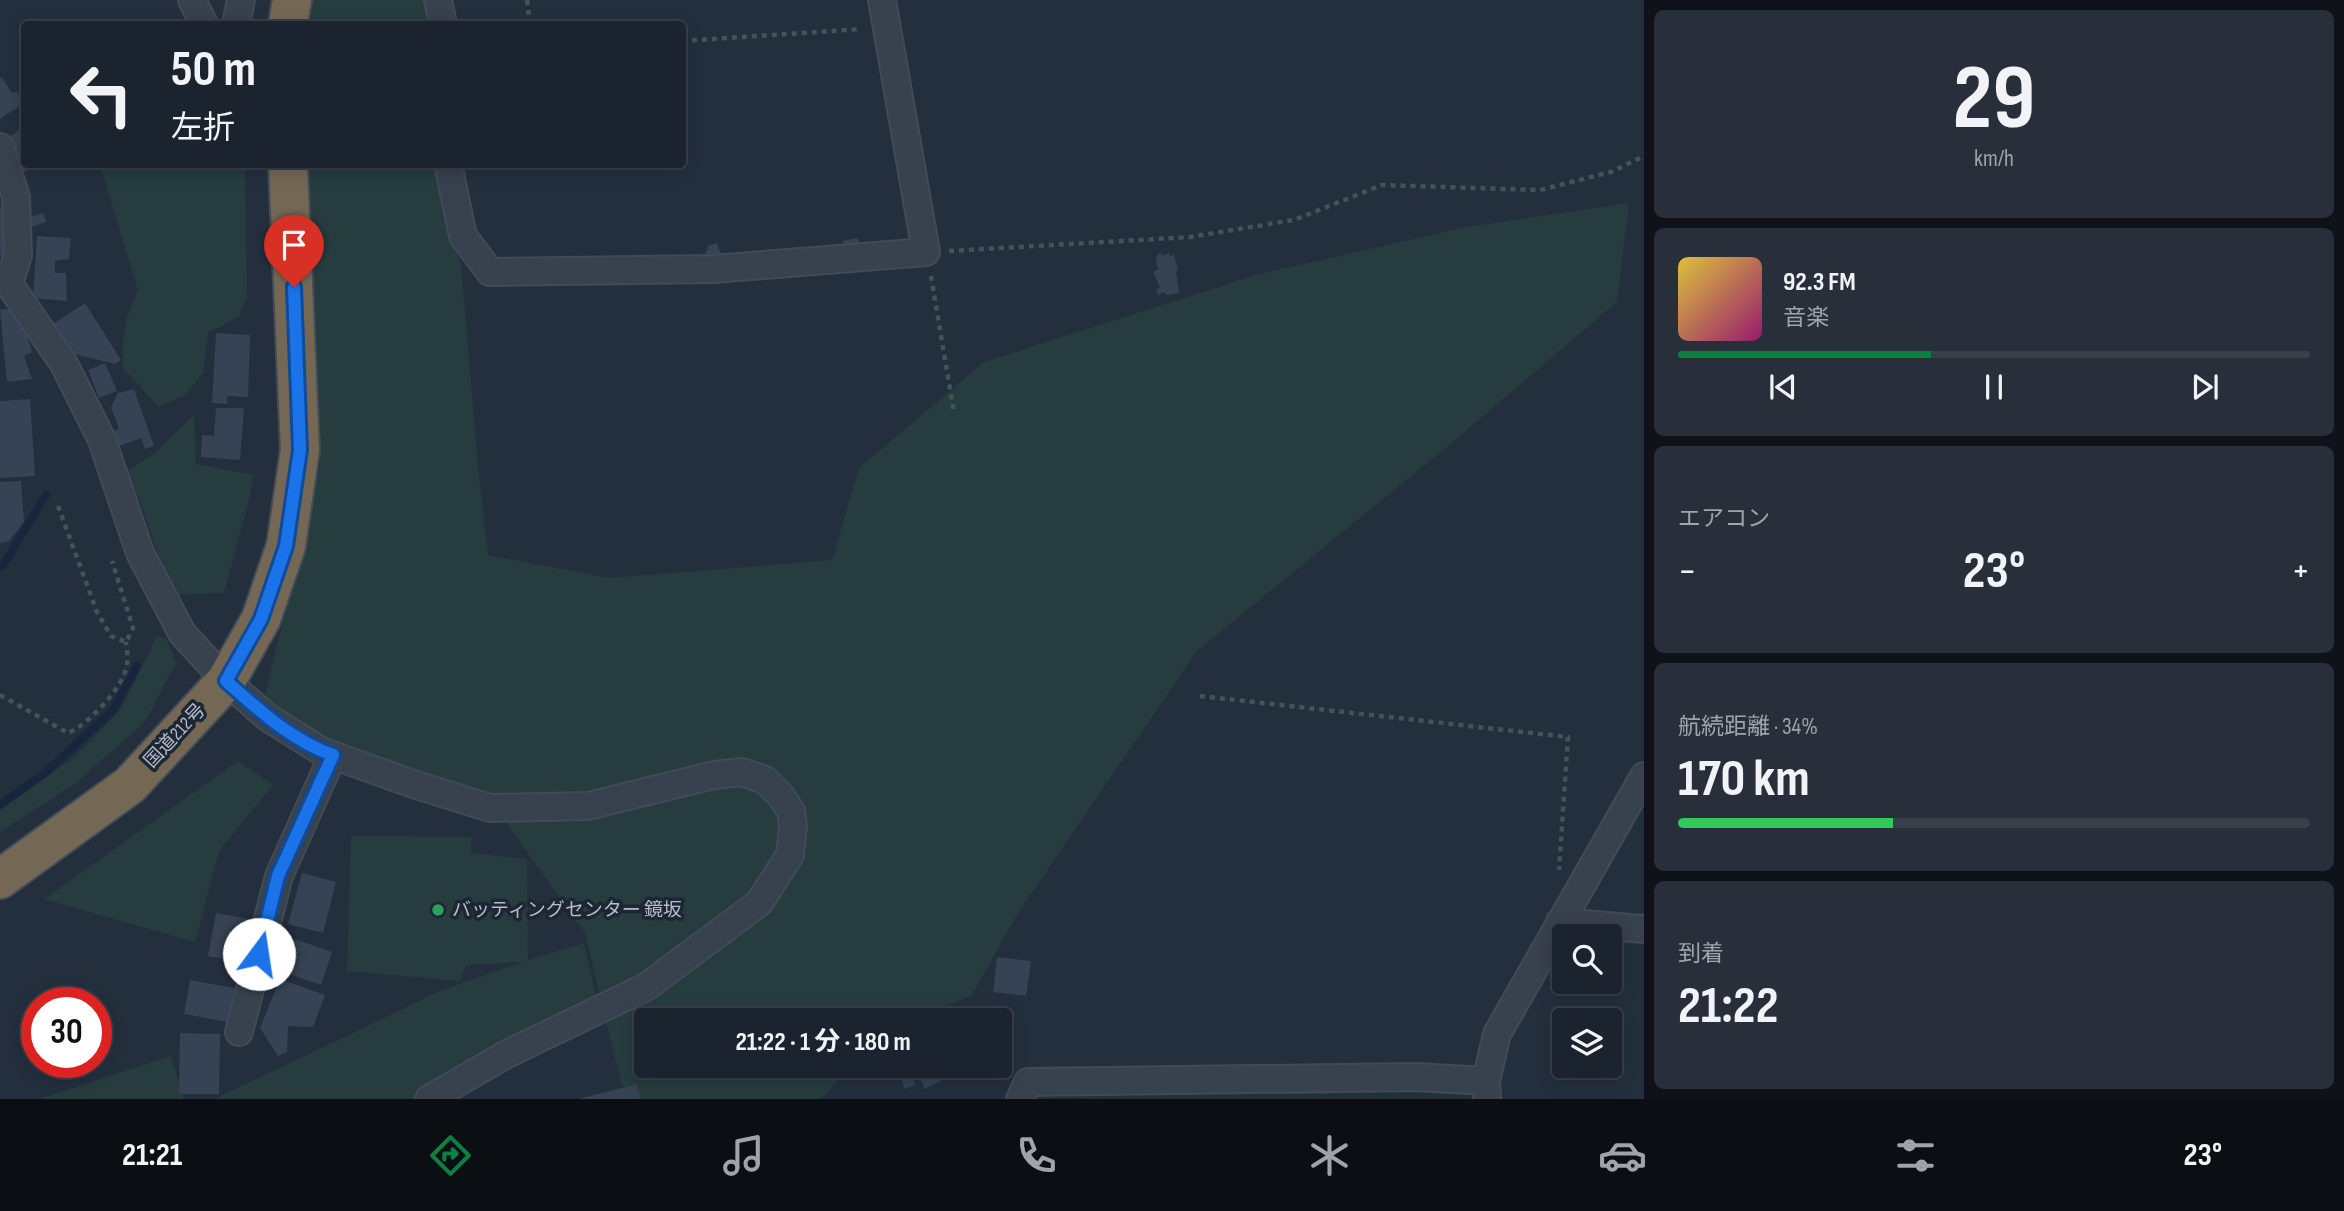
<!DOCTYPE html>
<html lang="ja">
<head>
<meta charset="utf-8">
<style>
  body { margin:0; font-family:"Sofia Sans Condensed","Noto Sans JP",sans-serif; background:#282f3a; color:#f1f3f6; height:100vh; display:flex; flex-direction:column; font-size:26px; white-space:nowrap }
  * { box-sizing:border-box; margin:0 }
  p { font-size:23px; color:#a0a4aa }
  .icon { flex:none; width:38px; height:38px; fill:none; stroke:currentColor; stroke-width:2; stroke-linecap:round; stroke-linejoin:round }
  .map { position:relative; flex:1; overflow:hidden }
  .panel { display:flex; flex-direction:column; gap:10px; padding:10px; background:#0f1319; width:700px }
  .panel>* { flex:none }
  .banner { position:absolute; left:21px; top:21px; width:665px; height:147px; border-radius:7px; box-shadow:0 4px 18px #0003,0 0 0 2px #39404a; background:#1b232e; color:#f1f3f6; overflow:hidden }
  .fabs { position:absolute; left:1552px; top:924px; display:grid; gap:14px }
  .fabs a { display:grid; place-items:center; width:70px; height:70px; border-radius:7px; background:#1b232e; box-shadow:0 4px 18px #0003,0 0 0 2px #39404a; font-size:35px }
  .speed { position:absolute; left:21px; top:987px; display:flex; gap:14px; font-size:35px; font-weight:700; text-align:center }
  .speed>* { display:grid; place-content:center; width:91px; height:91px; border-radius:50%; background:#1b232e; box-shadow:0 4px 18px #0003,0 0 0 2px #39404a; line-height:1 }
  .speed .limit { border:10px solid #d22; background:#fff; color:#111 }
  .pin { position:absolute; display:grid; place-items:center; width:60px; height:60px; color:#fff; margin:-72px -30px; border-radius:50% 50% 50% 0; rotate:-45deg; box-shadow:0 0 7px #0007 }
  .pin .icon { rotate:45deg }
  .me { position:absolute; width:77px; margin:-38px; rotate:14deg; stroke-linejoin:round; filter:drop-shadow(0 0 5px #0008) }
  .turn { display:flex; align-items:center; gap:24px; height:147px; padding:0 35px; font-size:32px }
  .turn .icon { width:91px; height:91px; stroke-width:2.5 }
  .turn b { display:block; font-size:49px; line-height:60px }
  .big { font-size:52px; font-weight:700; line-height:1.1 }
  .panel .tile { flex:1; display:flex; flex-direction:column; justify-content:center; gap:10px; min-width:0; padding:0 24px; border-radius:10px; background:#282f3a }
  .panel .dial { align-items:center; gap:0 }
  .dial b { font-size:91px; line-height:1 }
  .song { display:flex; align-items:center; gap:21px }
  .cover { width:84px; height:84px; border-radius:10px; background:linear-gradient(135deg,hsl(50 70% 55%),hsl(320 70% 35%)) }
  .played { height:7px; border-radius:4px; background:linear-gradient(90deg,#0b8043 40%,#39404a 40%) }
  .keys { display:flex; justify-content:space-around; direction:ltr }
  .heat { display:flex; justify-content:space-between; align-items:center; font-size:38px; direction:ltr }
  .charge { height:10px; border-radius:5px; background:linear-gradient(90deg,#34c759 34%,#39404a 0) }
  .trip { position:absolute; left:634px; top:1008px; width:378px; height:70px; border-radius:7px; background:#1b232e; box-shadow:0 4px 18px #0003,0 0 0 2px #39404a; font-weight:700; line-height:70px; text-align:center }
  .tabs { display:flex; height:112px; justify-content:space-around; align-items:center; background:#0b0e12; color:#a0a4aa }
  .tabs .icon { width:49px; height:49px }
  .tabs .selected { color:#0b8043 }
  .tabs b { font-size:32px; color:#f1f3f6 }
  main { display:flex; flex:1; min-height:0 }
  .map>svg:first-child { display:block }
  .green { fill:#263c3f }
  .lines { fill:none; stroke-linecap:round; stroke-linejoin:round }
  .stream { stroke:#17263c; stroke-width:8 }
  .building { fill:#364354 }
  .minor-casing { stroke:#414a57; stroke-width:30 }
  .highway-casing { stroke:#434c59; stroke-width:42 }
  .path { stroke:#3f5557; stroke-width:4.5; stroke-dasharray:5 5; stroke-linecap:butt }
  .minor { stroke:#38414e; stroke-width:26 }
  .highway { stroke:#746855; stroke-width:38 }
  .route-casing { stroke:#114b97; stroke-width:18 }
  .route { stroke:#1a73e8; stroke-width:12 }
  .leisure-dot { fill:#2e9e5b; stroke:#1d2633; stroke-width:2.5 }
  .labels { text-anchor:middle; dominant-baseline:central; stroke-width:7; stroke-linejoin:round; paint-order:stroke }
  .street-label { font-size:19px; fill:#b4bcc9; stroke:#1d2633 }
  .poi-label { font-size:19px; fill:#b4bcc9; stroke:#1d2633; text-anchor:start }
</style>
</head>
<body>
<main>
<div class="map">
<svg width="1644" height="1099" viewBox="0 0 1644 1099">
  <rect width="100%" height="100%" fill="#242f3e"/>
  <path class="green" d="M276,0H430L434,24H303Z
    M100,165H245L247,297L239,316L208,333L203,373L185,395L159,407L123,368V341L127,317L138,290Z
    M306,165H436L441,201L461,265L478,467L488,555L609,578L832,560L859,468L984,362L1259,274L1467,227L1629,203L1617,302L1448,446L1197,651L1018,913L972,995L917,1020H646V1066H851L821,1099H637L621,1083L585,933L487,796L320,736L264,699L320,465L306,202Z
    M194,415L196,464L253,475L250,496L224,593L172,595L141,503L123,473L155,453Z
    M157,636L167,640L176,663L145,722L76,783L0,832V807L71,760L121,709Z
    M238,761L273,785L219,851L195,942L44,899Z
    M351,836L471,837V853L527,859L528,960L584,943L596,996L452,1071L414,1099H215L442,990L523,962L466,965L460,981L347,971Z
    M171,1056L184,1099H39Z"/>
  <g class="lines">
    <path class="stream" d="M0,566L3,565L46,495
      M0,805L45,773L113,710L137,666"/>
  </g>
  <path class="building" d="M2,77L11,92H17L24,103L0,119V79Z
    M24,117V164L45,165L23,172L11,136L24,126L22,120Z
    M0,205L11,236L8,263L0,257Z
    M43,213L46,222L31,227L28,218Z
    M37,236L71,238L69,259L55,261V273H66L67,301L33,298Z
    M858,238L860,244L846,250L842,241Z
    M717,243L721,254L707,256L705,251L708,250L707,246Z
    M1161,253L1162,256L1169,253L1170,256L1174,255L1178,270L1176,272L1179,293L1166,295L1164,292L1158,295L1156,290L1160,287L1153,272L1159,269L1156,263L1157,255Z
    M85,303L121,360L115,364L74,354L53,324Z
    M13,308L25,330L32,352L24,356L32,379L7,382L0,310Z
    M216,333L250,335L248,397L227,396V404L212,403Z
    M105,363L117,391L99,398L88,370Z
    M134,389L154,446L145,449L141,438L117,447L112,432L119,429L111,407L118,393Z
    M30,399L35,476L0,478V401Z
    M216,408H244L240,460L201,457L202,435L214,436Z
    M21,481L24,522L9,541L0,543V482Z
    M302,873L336,882L323,933L288,924Z
    M216,913L255,920L248,963L208,956Z
    M295,939L332,952L321,985L283,972Z
    M997,957L1031,961L1026,996L993,992Z
    M280,979L325,995L313,1027L288,1026L287,1052L278,1056L260,1028Z
    M190,980L234,988L228,1022L184,1014Z
    M994,1008L1013,1043L999,1050V1020H970Z
    M180,1033L220,1034L219,1094H179Z
    M870,1066H893L894,1068L873,1075Z
    M913,1066H970L925,1089Z
    M911,1075L915,1085L905,1089L901,1078Z
    M637,1084L641,1099H582V1098Z"/>
  <g class="lines">
    <g class="minor-casing">
      <path id="minor" d="M192,0L204,24
        M438,0L443,24
        M236,24L241,0
        M0,147L16,197L18,255L9,284
        M448,164L463,236L490,272L713,269L926,252L882,0
        M0,279L9,284L64,364L102,440L140,553L182,633L226,681L267,717L321,751L413,784L490,808L588,806L714,775L742,772L765,780L780,795L791,811L793,826L790,855L759,903L646,987L507,1054L429,1099
        M1560,922L1644,929
        M239,1032L279,876L333,755
        M1487,1098L1486,1081L1497,1034L1644,776
        M1020,1099L1028,1082L1416,1077L1486,1081"/>
    </g>
    <g class="highway-casing">
      <path id="highway" d="M288,24L292,0
        M0,879L130,785L226,681L261,619L286,546L300,450L288,164"/>
    </g>
    <path class="path" d="M527,0L530,24
      M682,41L861,29
      M949,251L1190,237L1294,220L1382,185L1540,190L1611,172L1644,156
      M931,276L954,413
      M58,506L97,612L111,636L126,642L133,628L112,561
      M0,695L68,733C88,725 125,686 127,664C128,657 127,649 126,642
      M1200,696L1568,737L1559,870"/>
    <use href="#minor" class="minor"/>
    <use href="#highway" class="highway"/>
  </g>
  <g class="lines">
    <g class="route-casing">
      <path id="route" d="M259,954L278,876L333,755C292,741 258,709 226,681L261,619L286,546L300,450L294,287"/>
    </g>
    <use href="#route" class="route"/>
  </g>
  <circle class="leisure-dot" cx="438" cy="910" r="7"/>
  <g class="labels">
    <g class="street-label">
      <text transform="translate(175 736) rotate(-47)">国道212号</text>
    </g>
    <g class="poi-label">
      <text x="452" y="910">バッティングセンター 鏡坂</text>
    </g>
  </g>
</svg>
<div class="fabs">
<a><svg class="icon" aria-label="search" viewBox="0 0 24 24"><circle cx="10" cy="10" r="6"/><path d="M15 15l6 6"/></svg></a>
<a><svg class="icon" aria-label="layers" viewBox="0 0 24 24"><path d="M12 4l9 5-9 5-9-5zM3 14l9 5 9-5"/></svg></a>
</div>
<div class="speed"><div class="limit">30</div></div>
<div class="pin" style="left:294px;top:287px;background:#d93025"><svg class="icon" aria-label="arrive" viewBox="0 0 24 24"><path d="M6 21V4h12l-3 4 3 4H6"/></svg></div>
<svg class="me" style="left:259px;top:954px" viewBox="-20 -20 40 40"><circle r="19" fill="#fff"/><path d="M0-13L10 11 0 6-10 11z" fill="#1a73e8"/></svg>
<div class="trip">21:22 · 1 分 · 180 m</div>
<div class="banner">
<div class="turn"><svg class="icon" aria-label="left" viewBox="0 0 24 24"><path d="M17 20v-9H6M10 6l-5 5 5 5"/></svg><div><b>50 m</b>左折</div></div>
</div>
</div>
<section class="panel">
<div class="tile dial"><b>29</b><p>km/h</p></div>
<div class="tile">
<div class="song"><i class="cover"></i><div><b>92.3 FM</b><p>音楽</p></div></div>
<div class="played"></div>
<div class="keys"><svg class="icon" aria-label="previous" viewBox="0 0 24 24"><path d="M18 5L8 12l10 7zM5 5v14"/></svg><svg class="icon" aria-label="pause" viewBox="0 0 24 24"><path d="M8 5v14M16 5v14"/></svg><svg class="icon" aria-label="next" viewBox="0 0 24 24"><path d="M6 5l10 7-10 7zM19 5v14"/></svg></div>
</div>
<div class="tile"><p>エアコン</p>
<div class="heat"><a>−</a><b class="big">23°</b><a>+</a></div>
</div>
<div class="tile"><p>航続距離 · 34%</p><b class="big">170 km</b><div class="charge"></div></div>
<div class="tile"><p>到着</p><b class="big">21:22</b></div>
</section>
</main>
<nav class="tabs">
<b>21:21</b>
<svg class="icon selected" aria-label="directions" viewBox="0 0 24 24"><path d="M12 3l9 9-9 9-9-9zM9 14v-3h6M13 9l2 2-2 2"/></svg>
<svg class="icon" aria-label="music" viewBox="0 0 24 24"><path d="M9 18V5l10-2v13"/><circle cx="6" cy="18" r="3"/><circle cx="16" cy="16" r="3"/></svg>
<svg class="icon" aria-label="phone" viewBox="0 0 24 24"><path d="M5 4h4l2 5-3 2q2 4 5 5l2-3 5 2v4C11 20 4 13 5 4z"/></svg>
<svg class="icon" aria-label="climate" viewBox="0 0 24 24"><path d="M12 3v18M4 7l16 10M4 17L20 7"/></svg>
<svg class="icon" aria-label="car" viewBox="0 0 24 24"><path d="M5 17H2v-5l4-1 3-4h7l3 4 3 1v5h-3M9 17h6M6 11h13"/><circle cx="7" cy="17" r="2"/><circle cx="17" cy="17" r="2"/></svg>
<svg class="icon" aria-label="filters" viewBox="0 0 24 24"><path d="M4 7h16M4 17h16"/><circle cx="9" cy="7" r="2"/><circle cx="15" cy="17" r="2"/></svg>
<b>23°</b>
</nav>
</body>
</html>
